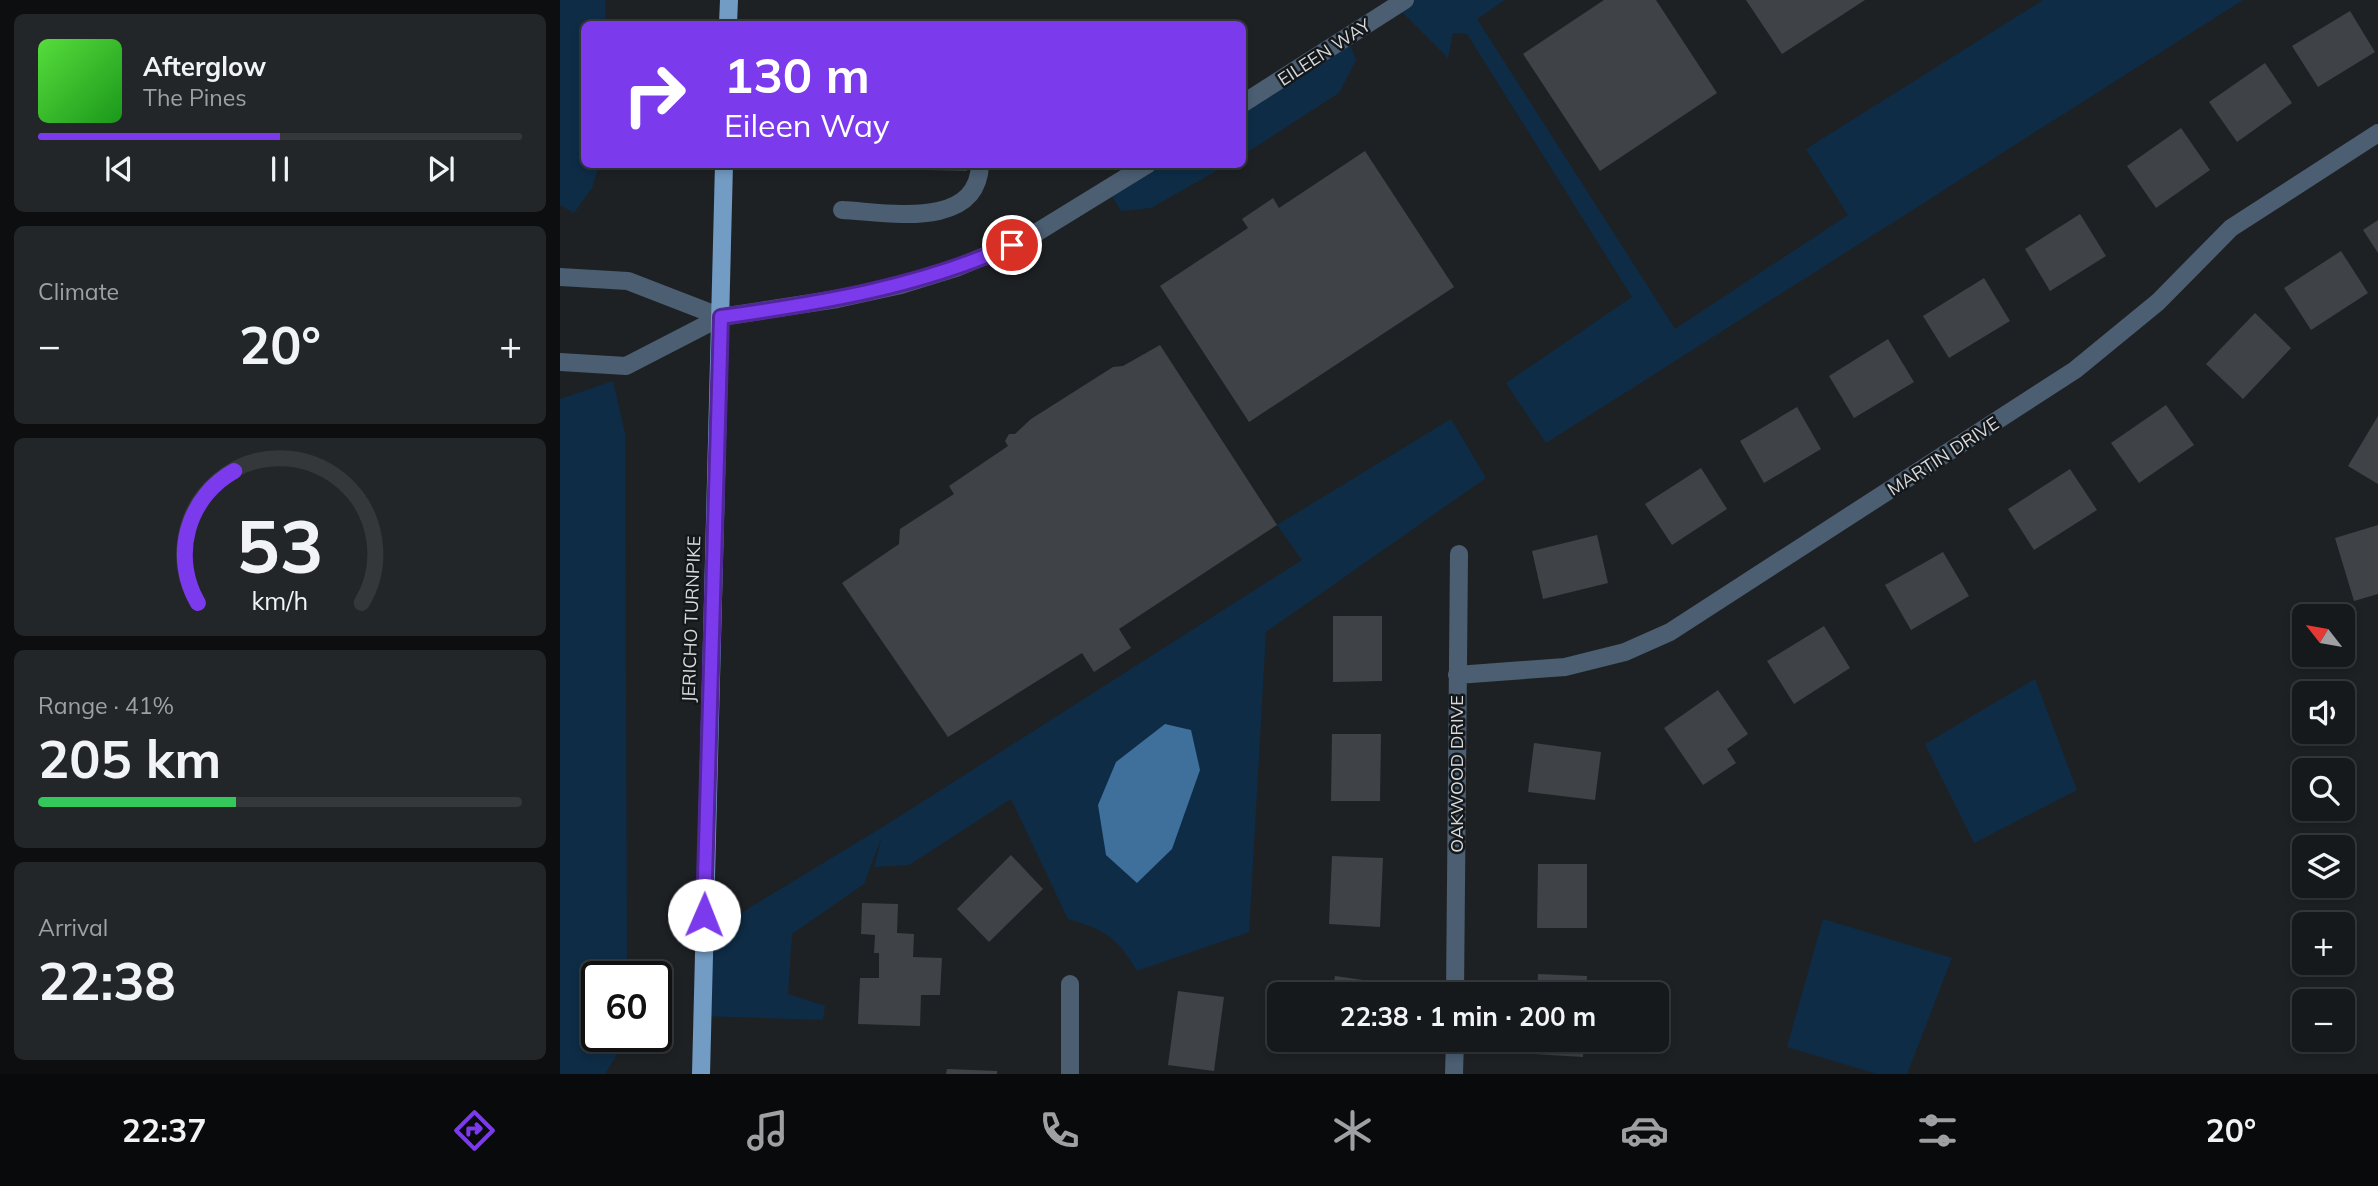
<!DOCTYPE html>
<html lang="en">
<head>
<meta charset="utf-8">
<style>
  body { margin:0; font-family:Mulish,sans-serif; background:#232628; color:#f1f3f6; height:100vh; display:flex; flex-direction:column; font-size:26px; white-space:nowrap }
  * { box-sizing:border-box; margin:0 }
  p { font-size:23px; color:#9ea0a3 }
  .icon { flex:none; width:38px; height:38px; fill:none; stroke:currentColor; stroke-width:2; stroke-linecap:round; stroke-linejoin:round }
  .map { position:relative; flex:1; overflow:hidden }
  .panel { display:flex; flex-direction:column; gap:14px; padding:14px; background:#0c0e0f; width:560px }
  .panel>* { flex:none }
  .hud { position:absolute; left:21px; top:21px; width:665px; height:147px; border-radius:10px; box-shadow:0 4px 10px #0003,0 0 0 2px #35383a; background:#7c3aed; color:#fff; overflow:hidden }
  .needle { width:46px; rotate:301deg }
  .tools { position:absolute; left:1732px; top:604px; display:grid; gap:14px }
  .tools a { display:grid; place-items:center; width:63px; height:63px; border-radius:10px; background:#16191b; box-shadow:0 4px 10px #0003,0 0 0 2px #35383a; font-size:35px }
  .speed { position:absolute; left:21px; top:961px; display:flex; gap:14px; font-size:35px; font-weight:700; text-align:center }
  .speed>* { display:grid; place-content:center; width:91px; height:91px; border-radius:50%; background:#16191b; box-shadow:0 4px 10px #0003,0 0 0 2px #35383a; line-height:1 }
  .speed .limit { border:4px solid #111; border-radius:10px; background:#fff; color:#111 }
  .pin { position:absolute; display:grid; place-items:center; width:60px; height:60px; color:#fff; margin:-30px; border:4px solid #fff; border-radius:50%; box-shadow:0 2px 7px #0007 }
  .me { position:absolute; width:77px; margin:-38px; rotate:1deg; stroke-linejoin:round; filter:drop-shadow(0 0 5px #0008) }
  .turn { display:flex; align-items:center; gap:24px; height:147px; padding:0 28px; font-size:32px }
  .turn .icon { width:91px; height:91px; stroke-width:2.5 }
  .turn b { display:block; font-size:49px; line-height:60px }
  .big { font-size:52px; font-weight:700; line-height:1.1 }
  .panel .tile { flex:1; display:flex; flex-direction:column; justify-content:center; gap:10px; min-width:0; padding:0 24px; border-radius:10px; background:#232628 }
  .panel .dial { align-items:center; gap:0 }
  .dial svg { height:182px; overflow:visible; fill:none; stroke:#35383a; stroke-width:7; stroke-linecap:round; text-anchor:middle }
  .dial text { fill:#f1f3f6; stroke:none }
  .song { display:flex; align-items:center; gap:21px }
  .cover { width:84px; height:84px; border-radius:10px; background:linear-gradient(135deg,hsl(110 70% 55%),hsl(120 70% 35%)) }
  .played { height:7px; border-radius:4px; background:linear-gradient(90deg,#7c3aed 50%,#35383a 50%) }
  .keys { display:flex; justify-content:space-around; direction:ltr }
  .heat { display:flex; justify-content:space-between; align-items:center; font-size:38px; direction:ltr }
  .charge { height:10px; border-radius:5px; background:linear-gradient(90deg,#34c759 41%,#35383a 0) }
  .trip { position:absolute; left:707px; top:982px; width:402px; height:70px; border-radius:10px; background:#16191b; box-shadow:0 4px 10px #0003,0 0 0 2px #35383a; font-weight:700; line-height:70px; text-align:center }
  .tabs { display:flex; height:112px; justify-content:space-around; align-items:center; background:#090a0b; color:#9ea0a3 }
  .tabs .icon { width:49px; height:49px }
  .tabs .selected { color:#7c3aed }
  .tabs b { font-size:32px; color:#f1f3f6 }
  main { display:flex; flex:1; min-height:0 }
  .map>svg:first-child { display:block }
  .green { fill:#0e2c46 }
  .water { fill:#3f6f9b }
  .building { fill:#3f4246 }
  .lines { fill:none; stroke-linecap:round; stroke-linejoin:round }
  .lane { stroke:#4b5e72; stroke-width:18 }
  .street { stroke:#4b5e72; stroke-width:18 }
  .primary { stroke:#739cc4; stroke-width:18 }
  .route-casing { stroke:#51269a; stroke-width:18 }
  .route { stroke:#7c3aed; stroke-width:12 }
  .labels { text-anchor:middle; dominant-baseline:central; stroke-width:5; stroke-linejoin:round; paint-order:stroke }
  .street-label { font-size:18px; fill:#d7d9db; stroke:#15181b }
</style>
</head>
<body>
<main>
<section class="panel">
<div class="tile">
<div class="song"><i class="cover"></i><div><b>Afterglow</b><p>The Pines</p></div></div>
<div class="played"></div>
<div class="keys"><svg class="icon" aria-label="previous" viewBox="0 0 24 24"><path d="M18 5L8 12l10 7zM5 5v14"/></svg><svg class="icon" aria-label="pause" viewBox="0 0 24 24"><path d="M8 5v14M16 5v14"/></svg><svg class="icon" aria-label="next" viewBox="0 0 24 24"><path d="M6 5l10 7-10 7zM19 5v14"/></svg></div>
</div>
<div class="tile"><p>Climate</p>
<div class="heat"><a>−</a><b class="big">20°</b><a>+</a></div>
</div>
<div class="tile dial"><svg viewBox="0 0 100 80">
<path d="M14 69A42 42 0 1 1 86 69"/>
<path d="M14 69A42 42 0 0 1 30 11" stroke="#7c3aed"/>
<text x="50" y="56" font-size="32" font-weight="700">53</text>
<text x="50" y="72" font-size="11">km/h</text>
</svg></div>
<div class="tile"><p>Range · 41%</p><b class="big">205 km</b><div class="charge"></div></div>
<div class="tile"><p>Arrival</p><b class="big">22:38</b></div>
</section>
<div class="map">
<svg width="1818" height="1074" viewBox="0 0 1818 1074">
  <rect width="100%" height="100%" fill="#1e2124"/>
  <path class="green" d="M0,0H45L46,24H24V164L39,165L32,188L14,213L0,205Z
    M845,0H945L917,19L1115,329L1288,215L1246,149L1483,0H1683L986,443L946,383L1072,297L907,34L893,33L888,58L836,6Z
    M787,37L796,60L779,93L683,155V104Z
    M588,165H667L591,208L561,211L548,190Z
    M53,381L65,433L67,976H37V1036L68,1037L45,1074H0V399Z
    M891,419L926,478L706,632L689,932L577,971C557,937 545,930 508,919L451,799L349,865L314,867L322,836L304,884L232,934L228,994L265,1006L263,1020L142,1016L143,936L326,825L742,560L717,525Z
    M1475,679L1517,790L1414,843L1365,744Z
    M1263,919L1392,958L1347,1074H1317L1227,1047Z"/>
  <path class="water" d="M605,724L631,730L640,770L612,849L577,883L546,855L538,805L556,762Z"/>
  <path class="building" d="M1044,0H1096L1157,93L1040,171L963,54Z
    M1186,0H1305L1222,54Z
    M1790,11L1815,52L1758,87L1732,46Z
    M1705,63L1732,103L1677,142L1649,102Z
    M1621,128L1650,170L1596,208L1567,166Z
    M805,151L894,287L689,422L600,286L688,228L682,219L713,198L719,208Z
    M367,164H407V171L366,170Z
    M1520,214L1546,256L1490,291L1465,249Z
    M1818,220V253L1803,230Z
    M1781,251L1808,293L1751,330L1724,288Z
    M1424,278L1450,321L1389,358L1363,316Z
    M1695,313L1731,348L1683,399L1646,364Z
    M1328,339L1354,382L1294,418L1269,376Z
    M600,345L717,525L559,629L571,648L534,672L522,653L388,737L282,583L339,544L340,529L394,494L389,486L448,446L445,441L449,434H455L471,419L553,367L563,366Z
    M1606,405L1634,445L1579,483L1551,443Z
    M1237,407L1261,449L1204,483L1180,441Z
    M1818,416V484L1788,466Z
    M1141,468L1167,509L1112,545L1085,504Z
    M1510,469L1537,510L1474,550L1448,509Z
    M1818,525V594L1794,601L1775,538Z
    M1037,535L1048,583L983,599L972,551Z
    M1383,552L1409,596L1351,630L1325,585Z
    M773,616H822V681L773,682Z
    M1264,626L1290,668L1234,704L1207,661Z
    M1158,690L1188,734L1167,749L1176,763L1143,785L1104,728Z
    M772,734H821L820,801H771Z
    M974,743L1041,752L1035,800L968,792Z
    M451,855L483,889L429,942L397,909Z
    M772,856L823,858L820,927L769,924Z
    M978,864H1027V928H977Z
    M302,903L338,904L337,933L354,934L353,957L382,958L380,995H361L360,1026L298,1024L300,978H319V953H314L315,935L301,934Z
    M978,974L1027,976L1026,994H977Z
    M775,976L824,983L822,994H772Z
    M618,991L664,997L654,1071L608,1065Z
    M766,1040H815L814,1048Z
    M975,1040H1024L1023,1057L974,1054Z
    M387,1069L437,1071V1074H386Z"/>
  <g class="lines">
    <path class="lane" d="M282,210C327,212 418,231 420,164"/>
    <path class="street" d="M682,104L845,0
      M0,277L68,281L161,317
      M0,362L66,366L161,317L277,299L341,285L396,268L466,239L588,164
      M897,675L1005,667L1065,652L1110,632L1515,370L1598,302L1671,228L1818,133
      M895,994L899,554
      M510,1074V984
      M894,1074L895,1040"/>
    <path class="primary" d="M168,24L169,0
      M141,1074L164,164"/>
  </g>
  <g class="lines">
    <g class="route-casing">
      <path id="route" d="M144,915L161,317C261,303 359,287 452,245"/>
    </g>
    <use href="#route" class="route"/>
  </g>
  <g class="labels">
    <g class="street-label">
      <text transform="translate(764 52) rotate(-33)">EILEEN WAY</text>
      <text transform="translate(1383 456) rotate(-33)">MARTIN DRIVE</text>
      <text transform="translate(131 619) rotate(-88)">JERICHO TURNPIKE</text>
      <text transform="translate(896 774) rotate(-90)">OAKWOOD DRIVE</text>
    </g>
  </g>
</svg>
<div class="tools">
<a><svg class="needle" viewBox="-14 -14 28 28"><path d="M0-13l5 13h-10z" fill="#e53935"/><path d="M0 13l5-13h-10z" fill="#9ea0a3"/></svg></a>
<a><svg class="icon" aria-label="sound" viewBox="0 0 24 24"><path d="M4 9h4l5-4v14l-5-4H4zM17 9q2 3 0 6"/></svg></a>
<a><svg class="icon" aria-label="search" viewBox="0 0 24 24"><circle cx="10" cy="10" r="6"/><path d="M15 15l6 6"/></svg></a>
<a><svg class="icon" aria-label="layers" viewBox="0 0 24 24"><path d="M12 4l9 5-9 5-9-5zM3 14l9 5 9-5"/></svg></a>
<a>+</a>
<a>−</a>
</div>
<div class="speed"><div class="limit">60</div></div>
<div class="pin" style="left:452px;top:245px;background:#d93025"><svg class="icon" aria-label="arrive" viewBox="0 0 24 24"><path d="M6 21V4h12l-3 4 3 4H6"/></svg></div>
<svg class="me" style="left:144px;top:915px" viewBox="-20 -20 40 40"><circle r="19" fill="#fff"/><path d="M0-13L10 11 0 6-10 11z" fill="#7c3aed"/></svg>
<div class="trip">22:38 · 1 min · 200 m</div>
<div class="hud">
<div class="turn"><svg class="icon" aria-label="right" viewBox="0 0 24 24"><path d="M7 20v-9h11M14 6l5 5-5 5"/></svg><div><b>130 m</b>Eileen Way</div></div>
</div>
</div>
</main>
<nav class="tabs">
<b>22:37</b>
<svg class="icon selected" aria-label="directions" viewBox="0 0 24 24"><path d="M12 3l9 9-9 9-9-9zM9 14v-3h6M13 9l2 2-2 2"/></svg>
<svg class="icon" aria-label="music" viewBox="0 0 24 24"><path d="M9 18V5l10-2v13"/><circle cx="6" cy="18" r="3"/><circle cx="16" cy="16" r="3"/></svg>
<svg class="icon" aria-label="phone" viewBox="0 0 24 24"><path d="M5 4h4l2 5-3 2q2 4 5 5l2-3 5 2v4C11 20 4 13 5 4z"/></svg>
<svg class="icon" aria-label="climate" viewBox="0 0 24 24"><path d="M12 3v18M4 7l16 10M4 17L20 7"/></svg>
<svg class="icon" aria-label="car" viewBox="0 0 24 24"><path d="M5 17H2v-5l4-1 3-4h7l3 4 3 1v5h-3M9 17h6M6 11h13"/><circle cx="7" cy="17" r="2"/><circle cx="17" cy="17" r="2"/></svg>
<svg class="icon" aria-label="filters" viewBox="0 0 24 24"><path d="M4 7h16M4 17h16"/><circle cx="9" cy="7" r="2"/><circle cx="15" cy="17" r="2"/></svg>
<b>20°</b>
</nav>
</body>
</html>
